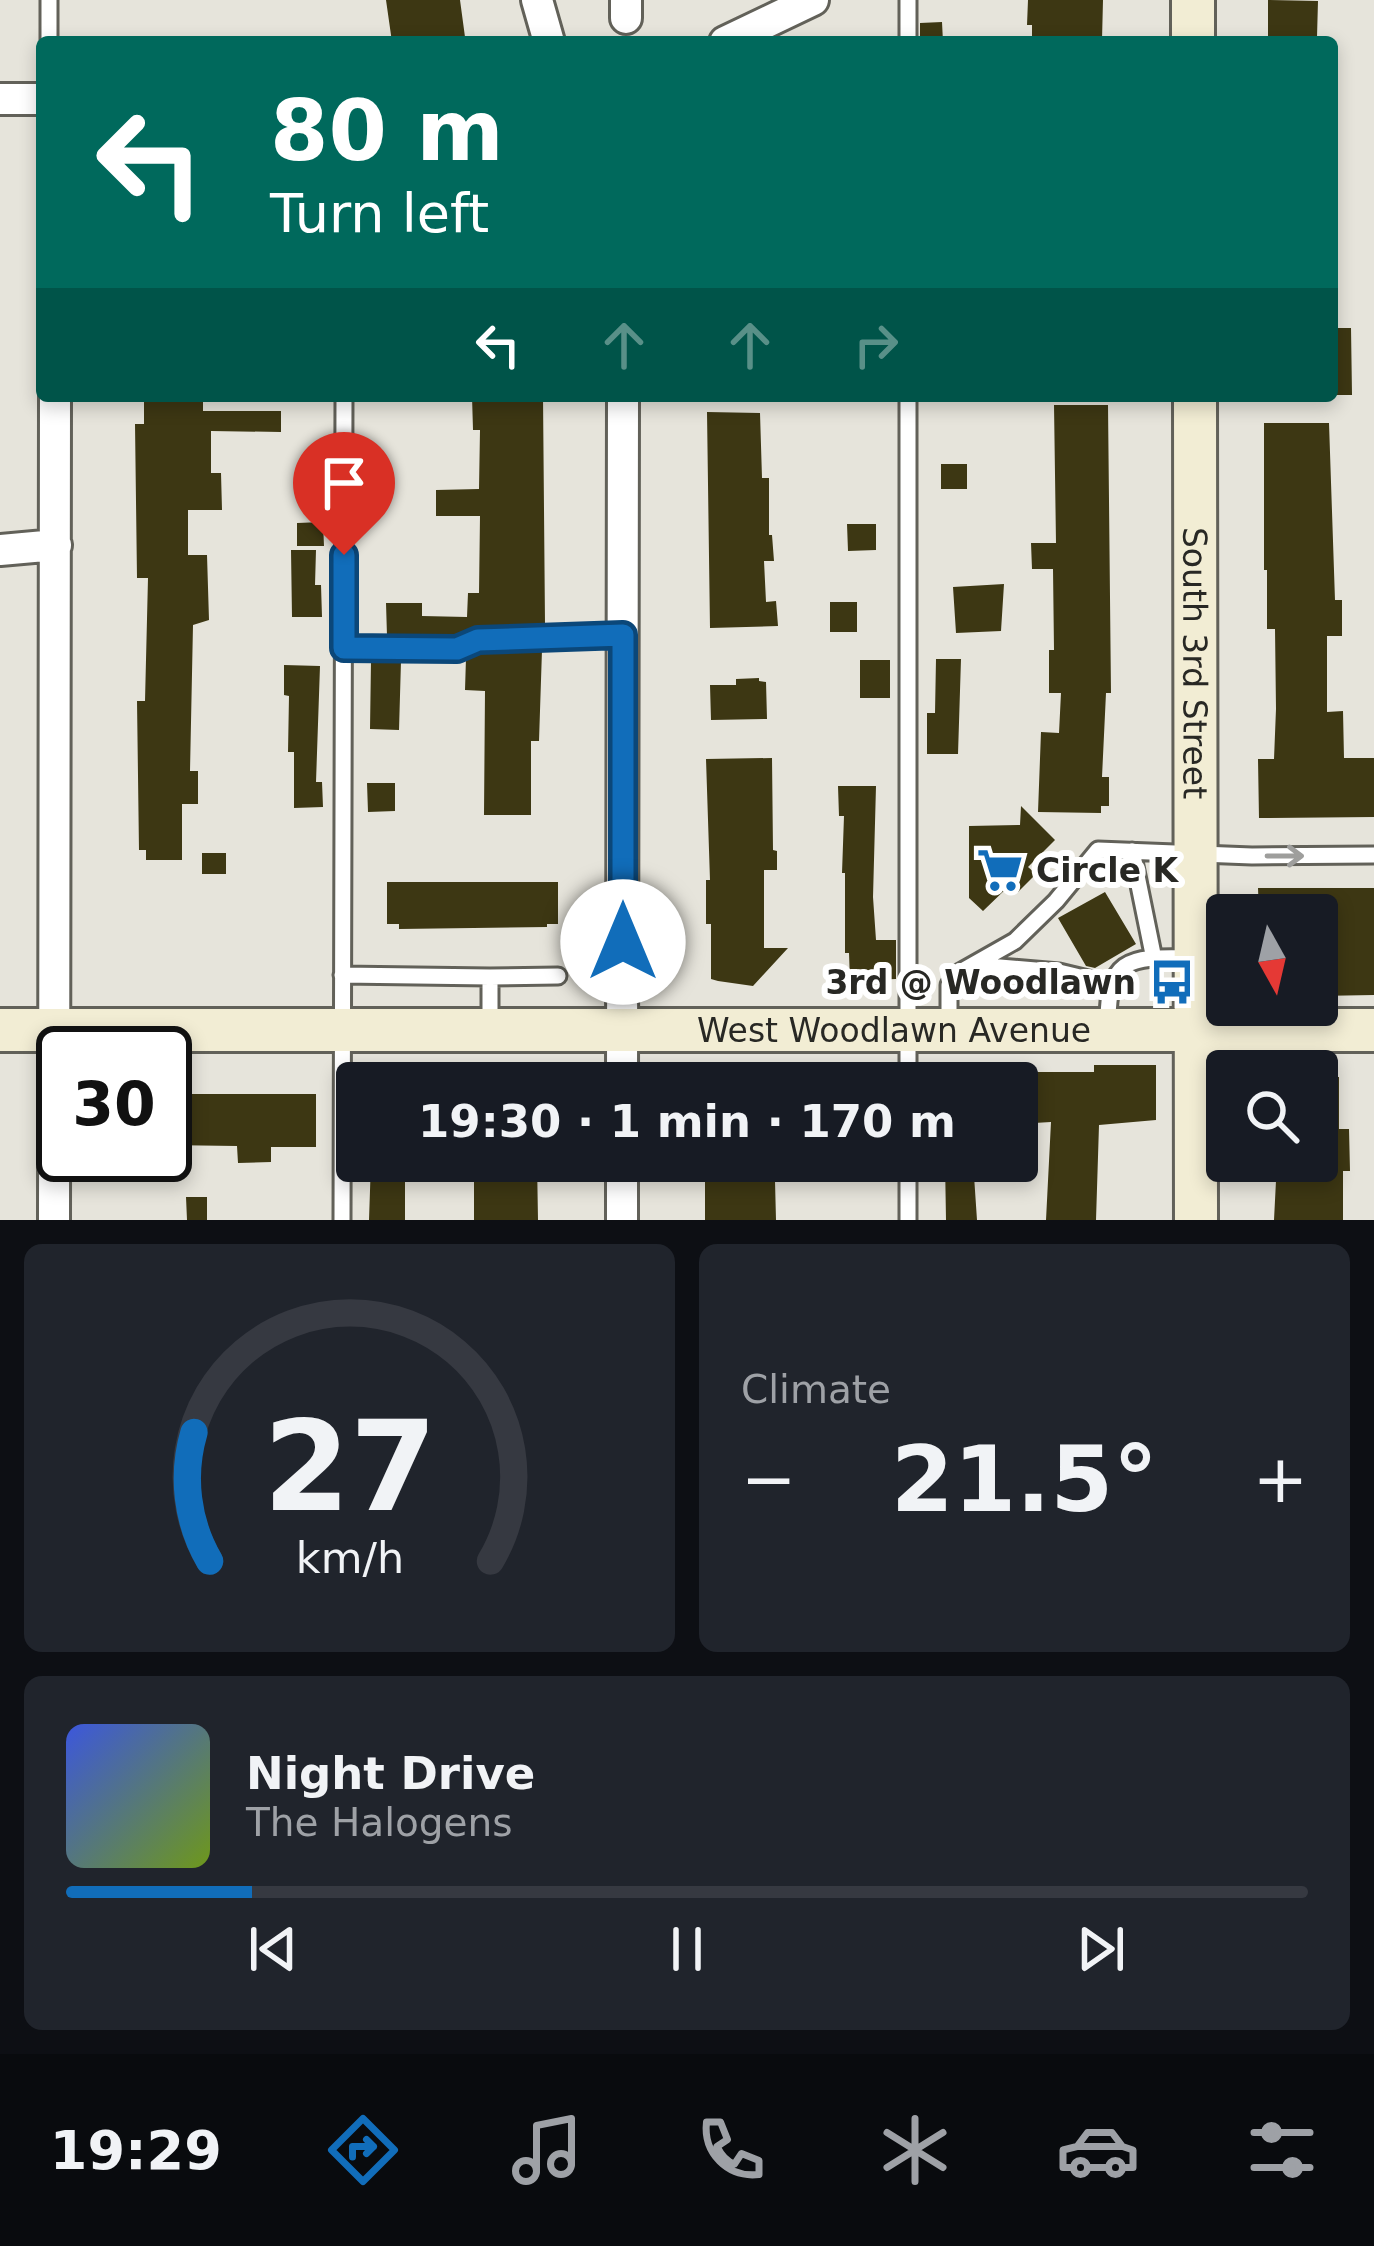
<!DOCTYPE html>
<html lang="en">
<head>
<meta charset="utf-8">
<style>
  body { margin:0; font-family:"DejaVu Sans",sans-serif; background:#20242c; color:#f1f3f6; height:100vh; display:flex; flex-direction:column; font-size:45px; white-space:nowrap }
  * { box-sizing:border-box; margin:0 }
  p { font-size:39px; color:#9ea1a6 }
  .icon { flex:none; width:66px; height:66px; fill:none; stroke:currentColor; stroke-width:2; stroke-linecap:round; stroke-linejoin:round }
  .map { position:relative; height:1220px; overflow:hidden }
  .side { display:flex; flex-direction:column; gap:24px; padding:24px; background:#0d0f14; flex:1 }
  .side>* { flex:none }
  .guide { position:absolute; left:36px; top:36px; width:1302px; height:366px; border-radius:12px; box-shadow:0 6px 18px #0003; background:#00695c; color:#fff; overflow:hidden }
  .needle { width:78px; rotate:172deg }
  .buttons { position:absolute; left:1206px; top:894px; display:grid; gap:24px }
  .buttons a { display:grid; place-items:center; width:132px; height:132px; border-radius:12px; background:#171b24; box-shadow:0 6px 18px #0003; font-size:60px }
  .speed { position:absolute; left:36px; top:1026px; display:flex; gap:24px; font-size:60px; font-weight:700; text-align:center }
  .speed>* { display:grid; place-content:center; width:156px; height:156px; border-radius:50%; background:#171b24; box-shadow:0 6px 18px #0003; line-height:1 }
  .speed .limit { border:6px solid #111; border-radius:18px; background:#fff; color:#111 }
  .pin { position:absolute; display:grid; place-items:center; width:102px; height:102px; color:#fff; margin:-123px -51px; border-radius:50% 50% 50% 0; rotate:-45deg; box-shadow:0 0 12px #0007 }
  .pin .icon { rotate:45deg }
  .me { position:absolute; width:132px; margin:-66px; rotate:0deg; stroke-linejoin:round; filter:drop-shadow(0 0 9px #0008) }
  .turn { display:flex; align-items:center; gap:42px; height:252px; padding:0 36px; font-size:54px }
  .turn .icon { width:156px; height:156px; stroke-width:2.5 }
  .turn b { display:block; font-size:84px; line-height:102px }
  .lanes { display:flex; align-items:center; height:114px; padding:0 36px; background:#0003; justify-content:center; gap:60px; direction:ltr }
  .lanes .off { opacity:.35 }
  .big { font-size:90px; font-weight:700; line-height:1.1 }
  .side .card { flex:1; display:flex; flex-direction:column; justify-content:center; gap:18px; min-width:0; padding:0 42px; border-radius:18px; background:#20242c }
  .side .dial { align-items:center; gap:0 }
  .dial svg { height:312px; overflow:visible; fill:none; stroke:#363941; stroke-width:7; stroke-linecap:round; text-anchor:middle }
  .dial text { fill:#f1f3f6; stroke:none }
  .song { display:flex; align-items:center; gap:36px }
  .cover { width:144px; height:144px; border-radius:18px; background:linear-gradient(135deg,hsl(230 70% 55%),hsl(80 70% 35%)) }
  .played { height:12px; border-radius:6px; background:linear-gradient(90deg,#116dba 15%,#363941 15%) }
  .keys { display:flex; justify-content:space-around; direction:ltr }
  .heat { display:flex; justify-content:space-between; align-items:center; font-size:66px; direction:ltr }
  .side .tiles { flex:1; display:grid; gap:24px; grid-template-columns:1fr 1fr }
  .card:last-child { grid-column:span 2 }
  .trip { position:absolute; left:336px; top:1062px; width:702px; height:120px; border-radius:12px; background:#171b24; box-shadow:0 6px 18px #0003; font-weight:700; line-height:120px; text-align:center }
  .menu { display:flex; height:192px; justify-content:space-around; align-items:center; background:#090b0e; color:#9ea1a6 }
  .menu .icon { width:84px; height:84px }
  .menu .on { color:#116dba }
  .menu b { font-size:54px; color:#f1f3f6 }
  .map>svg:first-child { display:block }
  .building { fill:#3d3713 }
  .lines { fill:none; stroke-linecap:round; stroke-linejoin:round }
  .service-casing { stroke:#626159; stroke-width:21 }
  .minor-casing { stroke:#626159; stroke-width:36 }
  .secondary-casing { stroke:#626159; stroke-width:48 }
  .service { stroke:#fff; stroke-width:15 }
  .minor { stroke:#fff; stroke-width:30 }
  .secondary { stroke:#f2edd4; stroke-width:42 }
  .oneway { stroke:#9e9e9c }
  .route-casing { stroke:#0b4779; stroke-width:30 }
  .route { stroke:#116dba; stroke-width:21 }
  .labels { text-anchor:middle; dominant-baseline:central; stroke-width:12; stroke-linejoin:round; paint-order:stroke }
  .street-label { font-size:33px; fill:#282824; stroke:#fff }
  .poi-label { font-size:33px; font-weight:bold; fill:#282824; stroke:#fff; text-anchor:start }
</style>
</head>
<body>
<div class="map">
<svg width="1374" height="1220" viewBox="0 0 1374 1220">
  <rect width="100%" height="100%" fill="#e6e4db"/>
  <path class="building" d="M386,0H460L465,37L392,42Z
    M1028,0H1103L1102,40H1032V25H1027Z
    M1268,0L1318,1L1317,37L1268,36Z
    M942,22L943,42H920V23Z
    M1332,328H1351L1352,395H1332Z
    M144,396H203V411H281V432L211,431V473H221L222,510H188V555H207L209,620L193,625L190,771H198V804H182V860H146V850H139L137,701H145L148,578H137L135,424H144Z
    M472,396H543L545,624L477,628L455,637L387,636L386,603H422V616L467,617L468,593H479L480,516H436V490L479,489L480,430H473Z
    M1054,405H1108L1111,693H1106L1102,777H1109V806H1101V813L1038,812L1041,732L1059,733L1061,693H1049V650H1054L1053,569H1032L1031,543H1056Z
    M707,412L760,413L762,478H769V535H772L774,561H764L766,602L776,601L778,626L710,628Z
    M1264,423H1329L1335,600H1342V636H1327V712L1343,711L1344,758H1374V817L1259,818L1258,759H1274L1276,709L1275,629H1267V570H1264Z
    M941,464H967V489H941Z
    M323,522L324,546H297V523Z
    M847,524H876V550L848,551Z
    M291,550H316L315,585H321L322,617H292Z
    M1004,584L1001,631L956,633L953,587Z
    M830,602H857V632H830Z
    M542,650L539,741H531V815H484L485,691L465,690L466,658L481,652Z
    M936,659H961L958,754H927V713H935Z
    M860,660H890V698H860Z
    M371,661H401L399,730L370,729Z
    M284,665L320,666L316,782H322L323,807L294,808V752H288L289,696L284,695Z
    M759,678V681L766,682L767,719L711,720L710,685H736V679Z
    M772,758L773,850L777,851V870H764V948H788L753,986L718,981L711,979V924H706V880H710L706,759Z
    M367,783H395V811L368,812Z
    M838,786H876L873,897L876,940H896V979L850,981L849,953H845V873H842L844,816H839Z
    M1021,806L1055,840L1028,867L1036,874L1018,892L1010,885L983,911L969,898V826L1020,825Z
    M202,853H226V874H202Z
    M387,882H558V924H547V927L399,929V924H387Z
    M1258,888H1374V995L1317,996V915H1259Z
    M1105,892L1136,944L1095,968L1086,966L1058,918Z
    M1094,1065H1156V1120L1099,1125L1096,1220H1046L1051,1122L1017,1124V1072H1094Z
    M1339,1077V1129H1349L1350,1171H1343V1220H1274L1277,1161H1317V1078Z
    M165,1094H316V1147H271V1162L238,1163L237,1146L165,1145Z
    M371,1161H405V1220H369Z
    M474,1161H537L538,1220H474Z
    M945,1161H973L977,1220H946Z
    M705,1181H775L776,1220H705Z
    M186,1197H207V1220H187Z"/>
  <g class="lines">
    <g class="service-casing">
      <path id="service" d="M49,42V0
        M908,42V0
        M908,396V1083
        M344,648L457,649L478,640L623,635
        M1132,851L1154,959
        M976,965L1059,972L1109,984
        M342,975L490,977
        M490,1027V977L558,976
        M949,1029V985L955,975L1015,941L1056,901L1098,850L1252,856L1374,855
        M1108,1029C1107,959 1125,956 1192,958
        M908,1161V1220
        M342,1220L344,396"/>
    </g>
    <g class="minor-casing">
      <path id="minor" d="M537,0L549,42
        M626,0V18
        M725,42L813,0
        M0,99H42
        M0,550L56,545
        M622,1083L623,396
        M54,1220L55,396
        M622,1220V1161"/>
    </g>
    <g class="secondary-casing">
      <g id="secondary">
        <path d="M1193,0V42"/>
        <path id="s1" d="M1195,396L1196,1220"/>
        <path id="s2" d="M0,1030H1374"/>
      </g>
    </g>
    <use href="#service" class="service"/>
    <use href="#minor" class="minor"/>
    <use href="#secondary" class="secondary"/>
  </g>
  <defs><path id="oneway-shaft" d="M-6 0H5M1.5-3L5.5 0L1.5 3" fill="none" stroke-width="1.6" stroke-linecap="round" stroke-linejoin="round" transform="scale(3)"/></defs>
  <use class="oneway" href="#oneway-shaft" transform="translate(1285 856)"/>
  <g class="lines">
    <g class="route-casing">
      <path id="route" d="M344,555V648L457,649L478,640L623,635V942"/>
    </g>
    <use href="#route" class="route"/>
  </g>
  <defs>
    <g id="supermarket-bare" transform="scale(3.6)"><path d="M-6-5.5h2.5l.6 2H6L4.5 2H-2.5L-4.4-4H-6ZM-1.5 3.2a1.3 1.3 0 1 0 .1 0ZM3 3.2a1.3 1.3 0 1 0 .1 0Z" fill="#116dba" stroke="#fff" stroke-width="2.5" paint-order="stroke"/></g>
    <g id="bus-bare" transform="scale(3.6)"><path d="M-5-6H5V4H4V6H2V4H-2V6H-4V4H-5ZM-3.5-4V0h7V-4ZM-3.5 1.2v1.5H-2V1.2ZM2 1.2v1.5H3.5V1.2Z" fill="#116dba" stroke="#fff" stroke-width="2.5" paint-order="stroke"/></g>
  </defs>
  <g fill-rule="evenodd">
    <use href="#supermarket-bare" x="1000" y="870"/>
    <use href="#bus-bare" x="1172" y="982"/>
  </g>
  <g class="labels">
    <g class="street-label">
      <text stroke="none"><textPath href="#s1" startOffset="267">South 3rd Street</textPath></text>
      <text stroke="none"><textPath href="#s2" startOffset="894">West Woodlawn Avenue</textPath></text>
    </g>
    <g class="poi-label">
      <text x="1036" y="870">Circle K</text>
      <text x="1136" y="982" text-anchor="end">3rd @ Woodlawn</text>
    </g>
  </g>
</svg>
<div class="buttons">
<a><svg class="needle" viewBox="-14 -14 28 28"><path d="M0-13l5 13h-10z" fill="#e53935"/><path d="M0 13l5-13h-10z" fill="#9ea1a6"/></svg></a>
<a><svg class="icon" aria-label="search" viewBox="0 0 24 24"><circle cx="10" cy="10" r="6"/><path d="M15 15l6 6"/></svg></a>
</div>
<div class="speed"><div class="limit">30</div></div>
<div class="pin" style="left:344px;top:555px;background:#d93025"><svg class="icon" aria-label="arrive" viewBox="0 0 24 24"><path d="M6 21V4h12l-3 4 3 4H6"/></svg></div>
<svg class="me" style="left:623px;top:942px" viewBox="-20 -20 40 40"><circle r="19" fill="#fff"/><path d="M0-13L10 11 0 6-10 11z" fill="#116dba"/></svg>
<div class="trip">19:30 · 1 min · 170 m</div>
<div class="guide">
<div class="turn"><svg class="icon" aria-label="left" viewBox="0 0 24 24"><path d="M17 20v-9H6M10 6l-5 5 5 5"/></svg><div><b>80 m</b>Turn left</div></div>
<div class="lanes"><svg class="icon" aria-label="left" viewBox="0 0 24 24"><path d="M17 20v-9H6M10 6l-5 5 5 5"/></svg><svg class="icon off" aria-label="ahead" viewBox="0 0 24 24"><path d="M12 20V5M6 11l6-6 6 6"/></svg><svg class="icon off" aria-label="ahead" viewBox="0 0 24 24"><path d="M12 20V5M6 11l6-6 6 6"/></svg><svg class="icon off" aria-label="right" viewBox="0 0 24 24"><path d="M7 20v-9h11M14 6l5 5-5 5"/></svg></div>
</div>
</div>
<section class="side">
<div class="tiles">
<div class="card dial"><svg viewBox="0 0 100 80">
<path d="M14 69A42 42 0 1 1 86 69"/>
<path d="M14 69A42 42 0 0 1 10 36" stroke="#116dba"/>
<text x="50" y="56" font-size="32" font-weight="700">27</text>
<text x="50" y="72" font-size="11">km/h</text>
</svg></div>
<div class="card"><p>Climate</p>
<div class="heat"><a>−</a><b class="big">21.5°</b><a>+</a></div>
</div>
<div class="card">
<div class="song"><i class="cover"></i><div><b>Night Drive</b><p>The Halogens</p></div></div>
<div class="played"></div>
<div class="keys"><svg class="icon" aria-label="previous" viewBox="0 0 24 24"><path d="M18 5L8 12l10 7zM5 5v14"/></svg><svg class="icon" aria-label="pause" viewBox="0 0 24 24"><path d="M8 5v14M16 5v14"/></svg><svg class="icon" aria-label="next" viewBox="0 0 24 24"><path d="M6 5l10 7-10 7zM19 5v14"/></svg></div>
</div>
</div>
</section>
<nav class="menu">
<b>19:29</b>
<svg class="icon on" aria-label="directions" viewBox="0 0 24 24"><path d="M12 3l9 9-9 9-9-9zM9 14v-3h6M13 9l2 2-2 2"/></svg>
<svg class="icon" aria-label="music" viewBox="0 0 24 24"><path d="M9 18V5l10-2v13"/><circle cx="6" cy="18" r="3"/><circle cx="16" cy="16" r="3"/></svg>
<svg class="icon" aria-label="phone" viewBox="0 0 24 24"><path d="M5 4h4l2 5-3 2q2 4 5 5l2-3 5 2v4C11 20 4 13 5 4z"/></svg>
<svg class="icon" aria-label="climate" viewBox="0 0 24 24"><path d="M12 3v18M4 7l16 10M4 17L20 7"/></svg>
<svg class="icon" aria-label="car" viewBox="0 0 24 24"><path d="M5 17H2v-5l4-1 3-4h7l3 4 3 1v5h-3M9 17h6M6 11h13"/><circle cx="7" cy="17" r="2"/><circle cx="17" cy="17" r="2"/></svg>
<svg class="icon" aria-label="filters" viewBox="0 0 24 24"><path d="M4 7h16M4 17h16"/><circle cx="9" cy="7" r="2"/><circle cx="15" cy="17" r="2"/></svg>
</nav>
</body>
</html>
